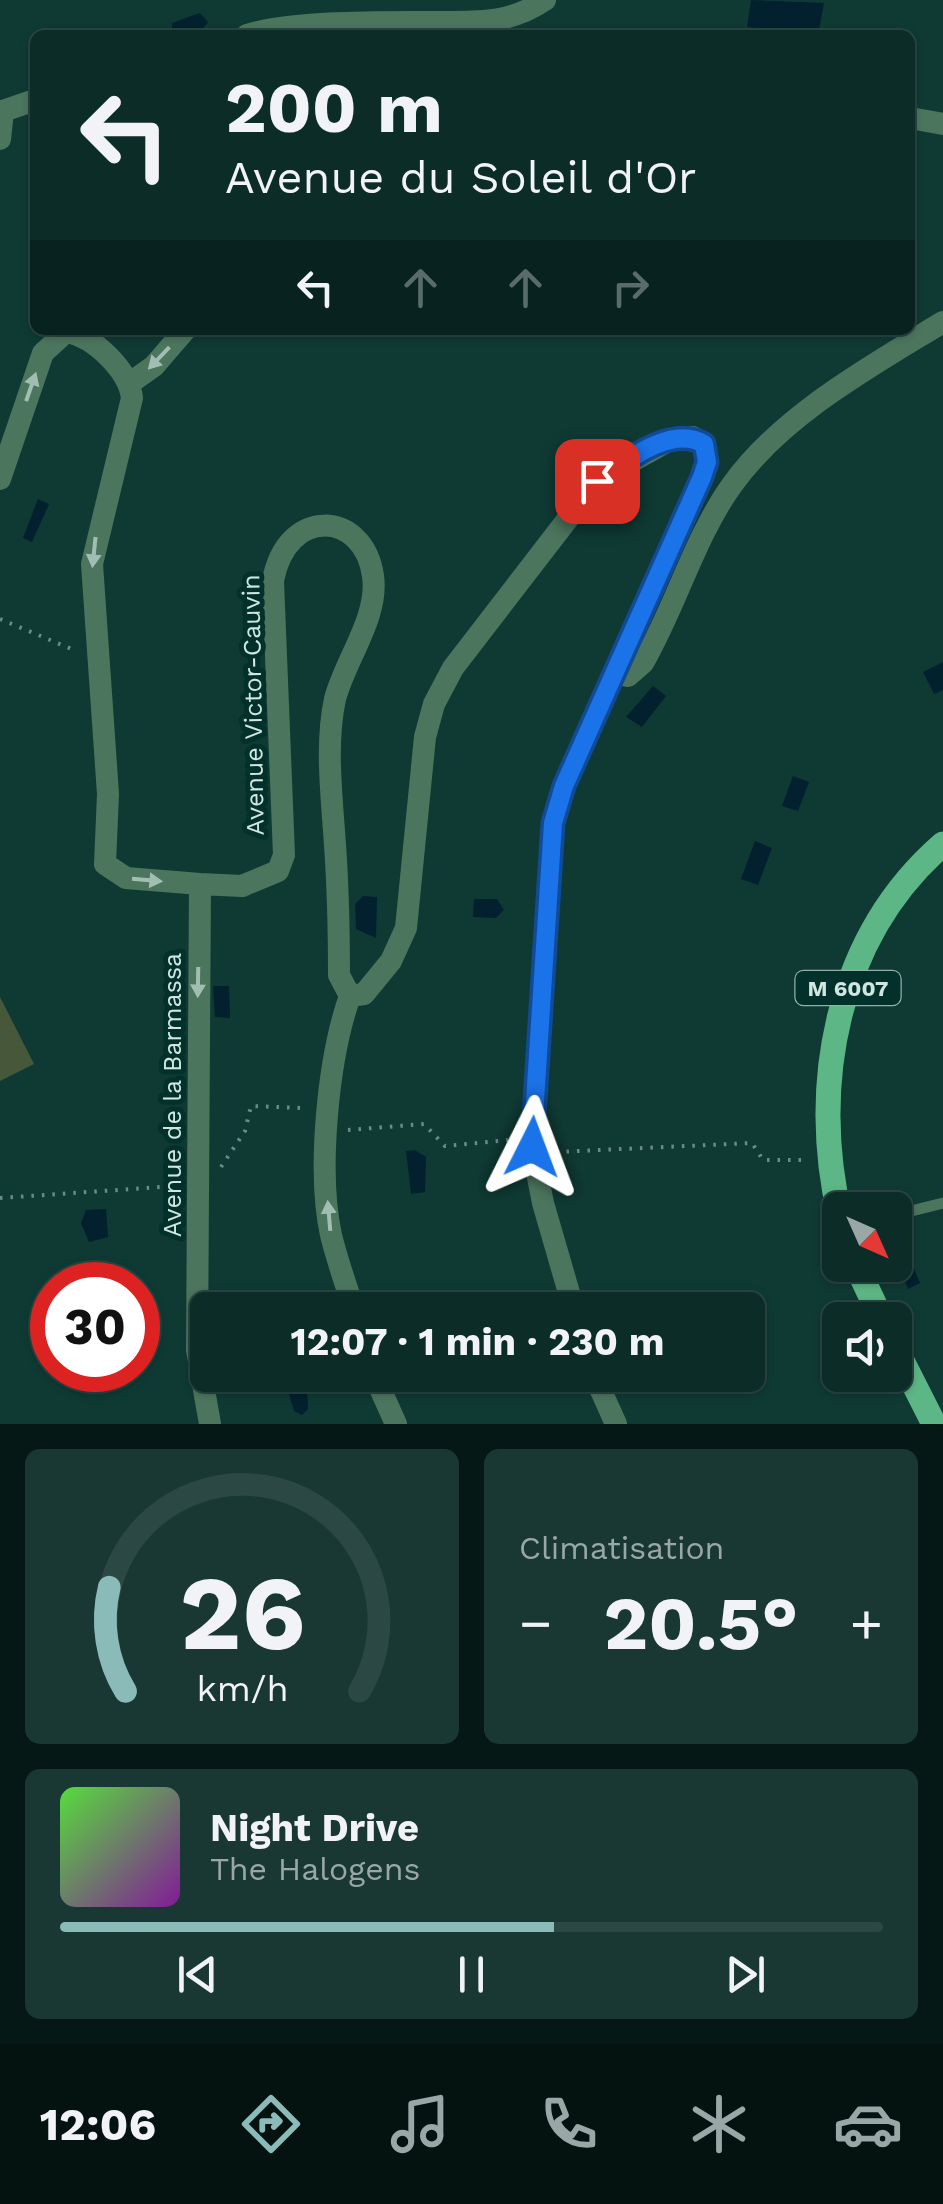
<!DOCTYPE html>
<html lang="fr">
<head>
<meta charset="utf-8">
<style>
  body { margin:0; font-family:"Work Sans",sans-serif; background:#193833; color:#f1f3f6; height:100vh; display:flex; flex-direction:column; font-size:38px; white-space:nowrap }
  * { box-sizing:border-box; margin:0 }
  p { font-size:32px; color:#9aa7a7 }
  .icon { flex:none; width:55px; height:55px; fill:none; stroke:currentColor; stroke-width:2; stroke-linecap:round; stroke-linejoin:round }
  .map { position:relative; height:1424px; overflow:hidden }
  .panel { display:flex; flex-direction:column; gap:25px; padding:25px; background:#061815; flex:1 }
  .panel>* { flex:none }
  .top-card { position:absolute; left:30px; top:30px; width:885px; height:305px; border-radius:15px; box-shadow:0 2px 8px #0004,0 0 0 2px #2b4844; background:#0b2c27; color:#f1f3f6; overflow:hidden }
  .needle { width:65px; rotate:135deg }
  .tools { position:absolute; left:822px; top:1192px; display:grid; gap:20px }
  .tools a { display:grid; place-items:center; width:90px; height:90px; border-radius:15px; background:#0b2c27; box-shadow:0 2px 8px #0004,0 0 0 2px #2b4844; font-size:50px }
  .speed { position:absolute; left:30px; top:1262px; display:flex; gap:20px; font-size:50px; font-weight:700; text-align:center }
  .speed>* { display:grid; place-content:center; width:130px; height:130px; border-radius:50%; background:#0b2c27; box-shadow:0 2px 8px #0004,0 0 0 2px #2b4844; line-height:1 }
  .speed .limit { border:15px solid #d22; background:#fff; color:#111 }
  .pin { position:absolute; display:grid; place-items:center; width:85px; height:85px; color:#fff; margin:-42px; border-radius:20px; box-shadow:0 5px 15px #0006 }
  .me { position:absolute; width:110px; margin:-55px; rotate:3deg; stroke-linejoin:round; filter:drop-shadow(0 0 8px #0008) }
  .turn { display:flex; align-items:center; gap:35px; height:210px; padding:0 30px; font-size:45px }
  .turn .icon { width:130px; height:130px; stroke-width:2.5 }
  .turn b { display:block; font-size:70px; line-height:85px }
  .lanes { display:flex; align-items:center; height:95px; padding:0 30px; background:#0003; justify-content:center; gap:50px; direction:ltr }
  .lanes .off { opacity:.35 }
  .big { font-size:75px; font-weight:700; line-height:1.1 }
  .panel .widget { flex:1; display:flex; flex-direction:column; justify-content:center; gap:15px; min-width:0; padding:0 35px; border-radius:15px; background:#193833 }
  .panel .dial { align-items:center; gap:0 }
  .dial svg { height:260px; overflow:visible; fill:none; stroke:#2b4844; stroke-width:7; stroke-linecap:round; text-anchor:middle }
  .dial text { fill:#f1f3f6; stroke:none }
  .song { display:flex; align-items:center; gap:30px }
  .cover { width:120px; height:120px; border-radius:15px; background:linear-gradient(135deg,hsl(110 70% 55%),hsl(290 70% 35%)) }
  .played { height:10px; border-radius:5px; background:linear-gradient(90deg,#8bbbb9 60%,#2b4844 60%) }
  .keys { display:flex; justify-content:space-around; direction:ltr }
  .heat { display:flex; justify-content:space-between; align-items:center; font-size:55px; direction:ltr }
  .panel .tiles { flex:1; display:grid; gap:25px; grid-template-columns:1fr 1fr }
  .widget:last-child { grid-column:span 2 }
  .trip { position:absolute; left:190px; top:1292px; width:575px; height:100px; border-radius:15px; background:#0b2c27; box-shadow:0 2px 8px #0004,0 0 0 2px #2b4844; font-weight:700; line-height:100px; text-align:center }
  .menu { display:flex; height:160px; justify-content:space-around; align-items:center; background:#041210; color:#9aa7a7 }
  .menu .icon { width:70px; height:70px }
  .menu .selected { color:#8bbbb9 }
  .menu b { font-size:45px; color:#f1f3f6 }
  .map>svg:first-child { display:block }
  .green { fill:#47583a }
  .water { fill:#03202e }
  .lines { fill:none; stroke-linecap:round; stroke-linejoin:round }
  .path { stroke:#6b8c86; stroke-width:4; stroke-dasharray:2.5 8; stroke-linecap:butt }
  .service { stroke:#4c755d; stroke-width:11 }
  .minor { stroke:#4c755d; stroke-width:22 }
  .primary { stroke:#5db685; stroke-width:25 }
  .oneway { fill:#a2beb3 }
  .route-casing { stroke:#114b97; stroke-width:25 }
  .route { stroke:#1a73e8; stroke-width:18 }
  .labels { text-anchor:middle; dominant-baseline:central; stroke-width:10; stroke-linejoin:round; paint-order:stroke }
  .shield { fill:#02302a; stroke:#92afaa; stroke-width:2.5 }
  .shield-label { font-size:22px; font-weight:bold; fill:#d0e6e1 }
  .street-label { font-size:25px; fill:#d0e6e1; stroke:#02302a }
</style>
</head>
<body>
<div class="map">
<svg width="943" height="1424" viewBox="0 0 943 1424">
  <rect width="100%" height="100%" fill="#0f3a34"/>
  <path class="green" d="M0,997L34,1064L0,1081Z"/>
  <path class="water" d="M751,0L824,3L818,35L747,27Z
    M200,13L208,22L200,32L172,35V23Z
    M38,499L49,504L32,542L23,538Z
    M943,662V690L934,694L923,672Z
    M653,686L666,696L642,727L626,717Z
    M793,776L809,782L798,811L782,806Z
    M755,841L772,848L758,885L741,879Z
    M363,896L377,897L376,938L356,929L355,904Z
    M474,899H497L504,910L496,918L473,917Z
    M213,986H229L230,1018L215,1017Z
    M415,1150L426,1157L425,1192L411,1194L406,1151Z
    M106,1209L108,1237L89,1242L81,1223L86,1210Z
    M909,1256L920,1283L908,1289L897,1261Z
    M299,1377L307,1384L308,1409L302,1415L294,1411L287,1388L290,1379Z"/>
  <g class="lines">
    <path class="path" d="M0,619L74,650
      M348,1130L424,1124L445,1146L508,1140
      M556,1152L752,1143L763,1160H807
      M221,1167L245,1131L251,1106L303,1108
      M0,1198L176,1186"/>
    <path class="service" d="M895,1215L943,1203"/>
    <path class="minor" d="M247,35C292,21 377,22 426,22C471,21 505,27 545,0
      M0,112L35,100
      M910,118L943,124
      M0,139L3,111
      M130,383L154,366L185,330
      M0,479L43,353L66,332C94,336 129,371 132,398L92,564L108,794L105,864L126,878L200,884L242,886L278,871L284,855L273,581C286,506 364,510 373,576C379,617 345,660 335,699C325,745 332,798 335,845C338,888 339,931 339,975L350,996
      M618,674L628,676L643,663C676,606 694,538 732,485C782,415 871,366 943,322
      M200,884L197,1350L210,1424
      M350,996L364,994L391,961L406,928L425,737L434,704L453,668L597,481L672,439L693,437L704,444L707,462L702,477L564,786L553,823L532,1147L543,1203L574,1310
      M350,996C328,1058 317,1171 331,1235C337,1260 346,1285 354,1310
      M374,1375L396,1424
      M594,1375L616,1424"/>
    <path class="primary" d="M840,1217C809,1085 836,937 943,844
      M856,1265L882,1320
      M895,1347L934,1424"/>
  </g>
  <defs><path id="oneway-solid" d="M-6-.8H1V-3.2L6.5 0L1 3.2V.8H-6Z" transform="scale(2.5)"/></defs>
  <g class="oneway">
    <use href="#oneway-solid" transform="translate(159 358) rotate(134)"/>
    <use href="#oneway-solid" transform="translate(31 387) rotate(-71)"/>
    <use href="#oneway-solid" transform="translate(94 552) rotate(96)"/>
    <use href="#oneway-solid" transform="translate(147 880) rotate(5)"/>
    <use href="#oneway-solid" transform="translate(198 982) rotate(91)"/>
    <use href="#oneway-solid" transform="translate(329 1216) rotate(-95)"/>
  </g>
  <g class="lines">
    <g class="route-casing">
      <path id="route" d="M532,1147L553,823L564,786L702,477L707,462L704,444C671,424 625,462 597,481"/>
    </g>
    <use href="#route" class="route"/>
  </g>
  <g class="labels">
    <rect class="shield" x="795.5" y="971" width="105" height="34" rx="8"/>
    <g class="shield-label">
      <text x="848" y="988">M 6007</text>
    </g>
    <g class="street-label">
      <text transform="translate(253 705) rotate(-91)">Avenue Victor-Cauvin</text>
      <text transform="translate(172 1095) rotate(-90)">Avenue de la Barmassa</text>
    </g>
  </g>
</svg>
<div class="tools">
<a><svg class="needle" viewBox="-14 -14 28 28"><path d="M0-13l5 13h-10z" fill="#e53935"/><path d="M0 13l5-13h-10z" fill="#9aa7a7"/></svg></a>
<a><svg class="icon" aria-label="sound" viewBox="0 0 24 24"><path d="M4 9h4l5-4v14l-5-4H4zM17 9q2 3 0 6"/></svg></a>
</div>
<div class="speed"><div class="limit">30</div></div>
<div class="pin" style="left:597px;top:481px;background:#d93025"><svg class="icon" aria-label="arrive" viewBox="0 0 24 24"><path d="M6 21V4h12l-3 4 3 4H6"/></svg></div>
<svg class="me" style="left:532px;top:1147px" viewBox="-20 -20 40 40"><path d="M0-17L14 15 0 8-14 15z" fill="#1a73e8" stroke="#fff" stroke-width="4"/></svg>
<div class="trip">12:07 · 1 min · 230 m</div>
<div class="top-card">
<div class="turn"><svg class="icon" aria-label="left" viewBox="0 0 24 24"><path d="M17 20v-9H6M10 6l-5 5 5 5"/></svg><div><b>200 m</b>Avenue du Soleil d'Or</div></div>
<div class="lanes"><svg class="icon" aria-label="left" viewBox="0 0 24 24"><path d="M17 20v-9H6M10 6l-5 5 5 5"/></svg><svg class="icon off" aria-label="ahead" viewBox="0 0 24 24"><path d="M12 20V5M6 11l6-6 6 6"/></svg><svg class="icon off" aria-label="ahead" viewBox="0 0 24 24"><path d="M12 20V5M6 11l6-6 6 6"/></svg><svg class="icon off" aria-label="right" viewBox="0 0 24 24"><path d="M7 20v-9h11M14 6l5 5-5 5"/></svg></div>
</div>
</div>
<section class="panel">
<div class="tiles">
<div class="widget dial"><svg viewBox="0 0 100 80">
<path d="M14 69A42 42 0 1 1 86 69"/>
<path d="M14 69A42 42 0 0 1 9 37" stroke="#8bbbb9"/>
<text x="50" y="56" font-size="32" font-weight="700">26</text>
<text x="50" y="72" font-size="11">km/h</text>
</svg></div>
<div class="widget"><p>Climatisation</p>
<div class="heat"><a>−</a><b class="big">20.5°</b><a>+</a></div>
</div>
<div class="widget">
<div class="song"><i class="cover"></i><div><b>Night Drive</b><p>The Halogens</p></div></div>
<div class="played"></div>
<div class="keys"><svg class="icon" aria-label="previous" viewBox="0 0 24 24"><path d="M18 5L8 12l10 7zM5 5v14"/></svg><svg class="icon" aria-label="pause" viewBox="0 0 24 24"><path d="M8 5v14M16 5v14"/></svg><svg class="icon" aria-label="next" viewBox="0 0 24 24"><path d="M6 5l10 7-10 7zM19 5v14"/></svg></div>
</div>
</div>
</section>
<nav class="menu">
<b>12:06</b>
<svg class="icon selected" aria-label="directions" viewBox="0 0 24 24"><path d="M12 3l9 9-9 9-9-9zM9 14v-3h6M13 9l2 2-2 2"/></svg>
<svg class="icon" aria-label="music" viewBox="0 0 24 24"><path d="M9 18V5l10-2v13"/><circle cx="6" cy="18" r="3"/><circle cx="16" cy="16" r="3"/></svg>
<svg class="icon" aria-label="phone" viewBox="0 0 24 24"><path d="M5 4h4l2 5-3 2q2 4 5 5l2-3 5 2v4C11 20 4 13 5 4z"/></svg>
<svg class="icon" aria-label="climate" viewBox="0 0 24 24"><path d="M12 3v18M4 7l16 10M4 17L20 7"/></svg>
<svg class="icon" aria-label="car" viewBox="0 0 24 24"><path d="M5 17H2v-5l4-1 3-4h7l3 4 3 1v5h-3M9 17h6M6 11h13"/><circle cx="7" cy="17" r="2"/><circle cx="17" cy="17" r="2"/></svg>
</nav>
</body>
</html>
